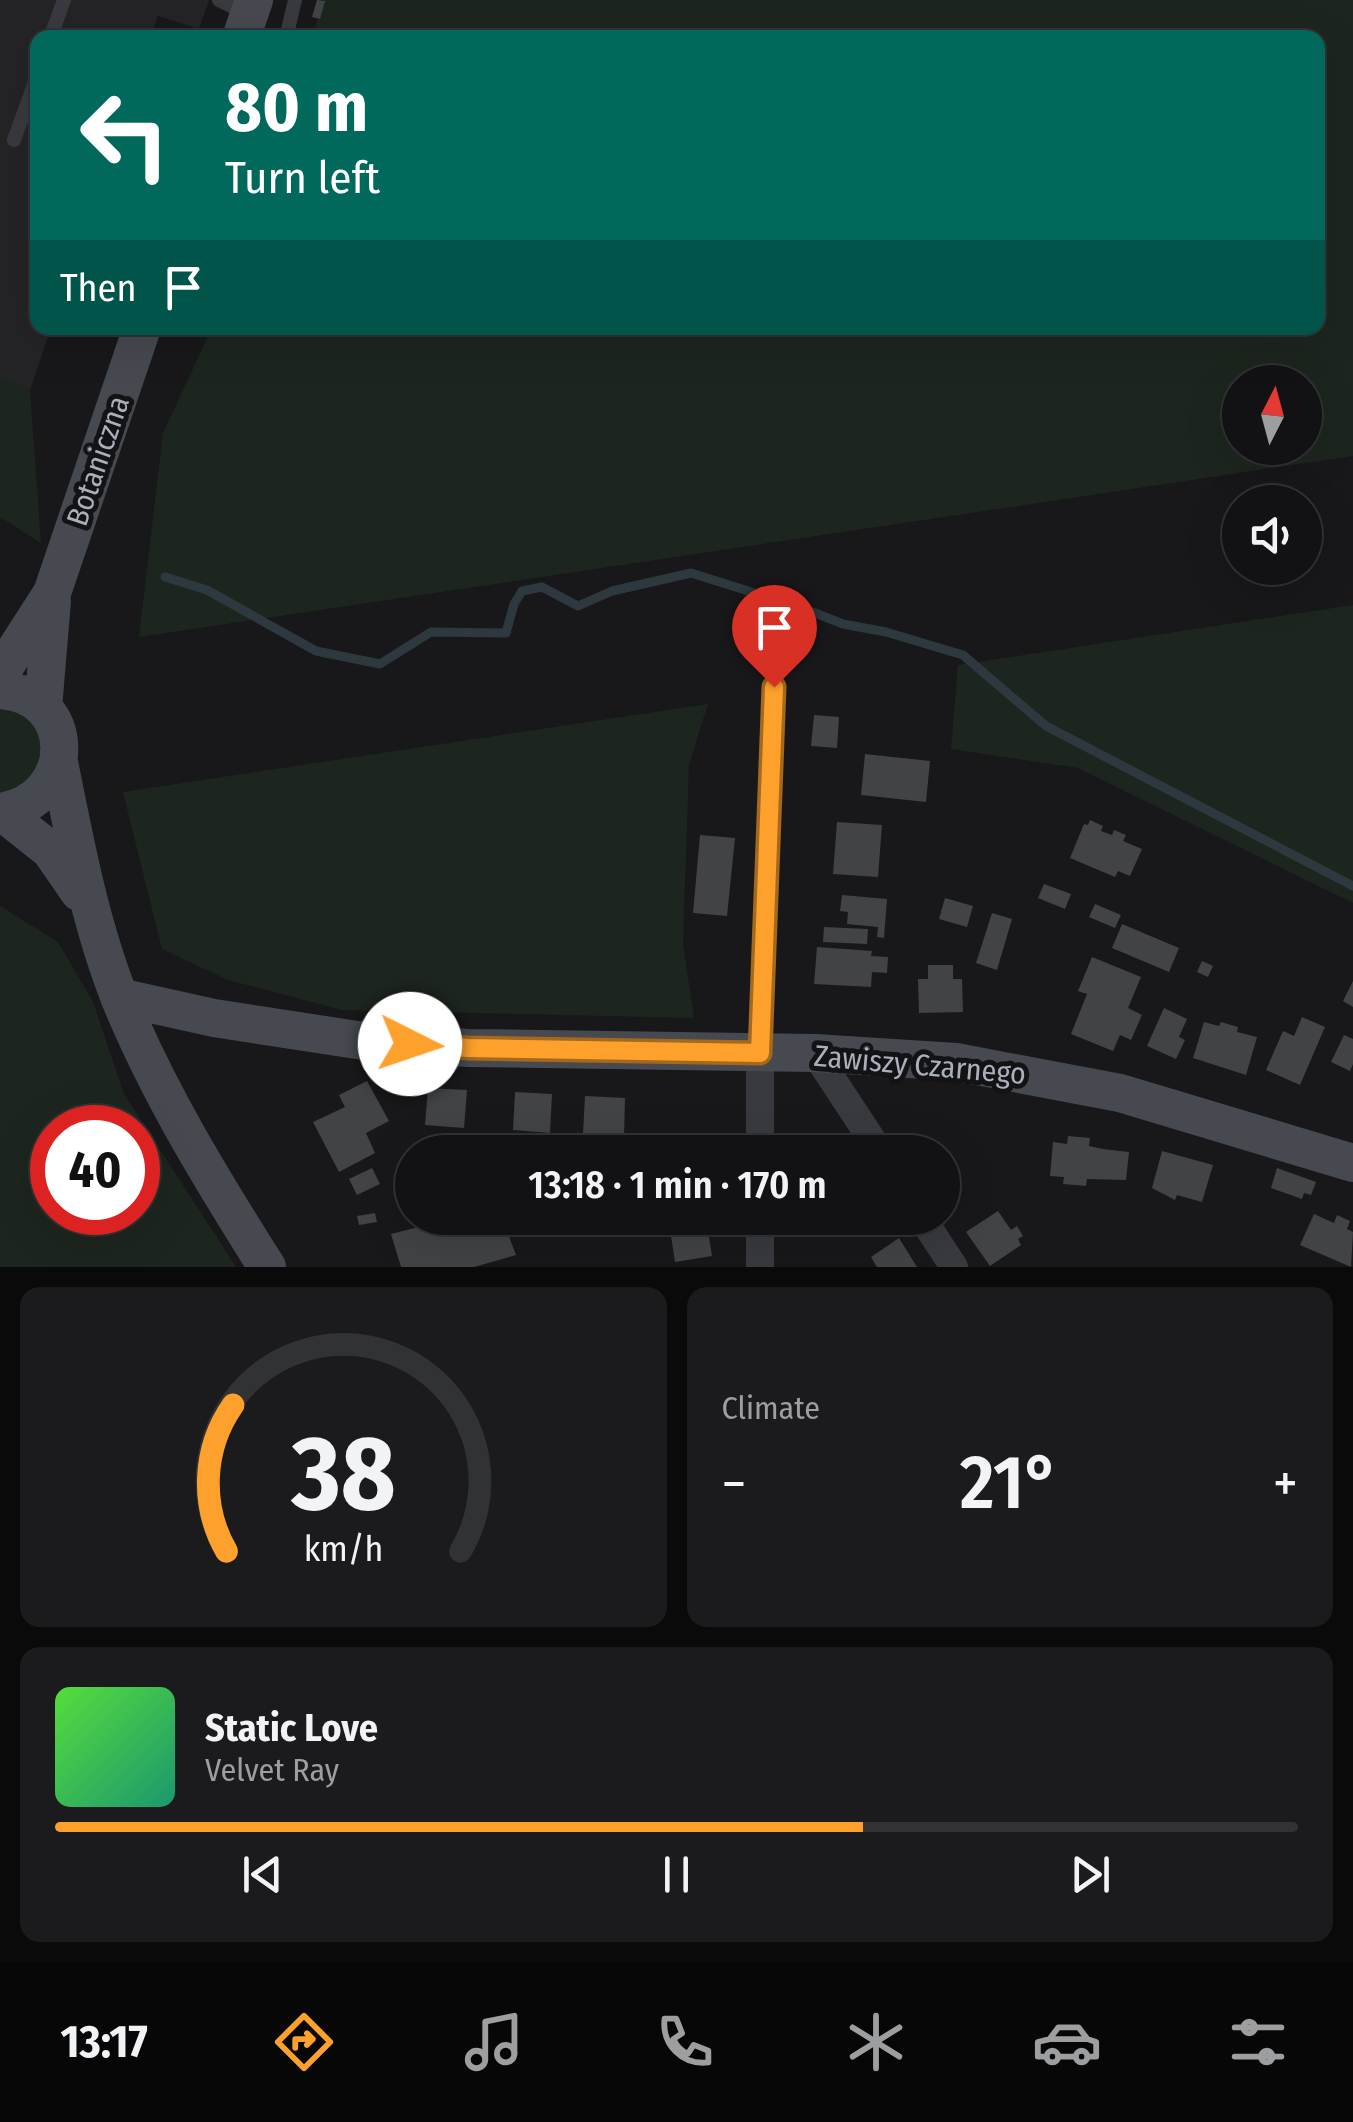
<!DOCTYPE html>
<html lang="en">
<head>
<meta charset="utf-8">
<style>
  body { margin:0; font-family:"Fira Sans Condensed",sans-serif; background:#1b1b1d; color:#f1f3f6; height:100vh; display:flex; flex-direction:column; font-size:38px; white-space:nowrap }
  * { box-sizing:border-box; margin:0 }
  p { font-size:32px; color:#9c9ea0 }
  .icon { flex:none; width:55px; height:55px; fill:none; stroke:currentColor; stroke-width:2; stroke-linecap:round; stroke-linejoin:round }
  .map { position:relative; height:1267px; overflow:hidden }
  .details { display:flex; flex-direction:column; gap:20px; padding:20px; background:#0a0a0b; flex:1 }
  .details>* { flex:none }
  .top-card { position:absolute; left:30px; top:30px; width:1295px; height:305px; border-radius:20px; box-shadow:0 10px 40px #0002,0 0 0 2px #313234; background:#00695c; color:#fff; overflow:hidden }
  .needle { width:65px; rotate:6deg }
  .controls { position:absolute; left:1222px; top:365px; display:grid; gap:20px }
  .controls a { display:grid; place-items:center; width:100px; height:100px; border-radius:50%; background:#121214; box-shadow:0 10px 40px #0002,0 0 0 2px #313234; font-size:50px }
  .speed { position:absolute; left:30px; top:1105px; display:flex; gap:20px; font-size:50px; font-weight:700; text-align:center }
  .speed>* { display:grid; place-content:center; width:130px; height:130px; border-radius:50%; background:#121214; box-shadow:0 10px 40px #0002,0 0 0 2px #313234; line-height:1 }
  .speed .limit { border:15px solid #d22; background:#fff; color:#111 }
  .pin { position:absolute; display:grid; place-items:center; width:85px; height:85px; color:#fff; margin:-102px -42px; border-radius:50% 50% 50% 0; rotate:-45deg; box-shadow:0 0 10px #0007 }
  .pin .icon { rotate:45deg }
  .me { position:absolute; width:110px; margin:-55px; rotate:94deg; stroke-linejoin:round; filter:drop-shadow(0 0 8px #0008) }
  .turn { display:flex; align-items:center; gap:35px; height:210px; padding:0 30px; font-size:45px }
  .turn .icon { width:130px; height:130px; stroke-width:2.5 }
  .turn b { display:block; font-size:70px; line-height:85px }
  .then { display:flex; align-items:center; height:95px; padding:0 30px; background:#0003; gap:20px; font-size:38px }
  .big { font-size:75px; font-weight:600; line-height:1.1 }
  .details .card { flex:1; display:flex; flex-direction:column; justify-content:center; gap:15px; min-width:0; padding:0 35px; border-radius:20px; background:#1b1b1d }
  .details .dial { align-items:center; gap:0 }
  .dial svg { height:260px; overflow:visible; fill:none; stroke:#313234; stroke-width:7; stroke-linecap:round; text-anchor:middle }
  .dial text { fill:#f1f3f6; stroke:none }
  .song { display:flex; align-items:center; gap:30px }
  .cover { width:120px; height:120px; border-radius:15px; background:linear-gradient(135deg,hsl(110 70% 55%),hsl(160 70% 35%)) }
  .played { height:10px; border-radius:5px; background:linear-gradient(90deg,#fea12c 65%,#313234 65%) }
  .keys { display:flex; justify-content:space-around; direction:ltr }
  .heat { display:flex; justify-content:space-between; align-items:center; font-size:55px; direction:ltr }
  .details .tiles { flex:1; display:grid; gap:20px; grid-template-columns:1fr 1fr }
  .card:last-child { grid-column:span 2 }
  .trip { position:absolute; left:395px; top:1135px; width:565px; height:100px; border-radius:50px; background:#121214; box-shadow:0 10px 40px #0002,0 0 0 2px #313234; font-weight:600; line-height:100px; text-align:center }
  .tab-bar { display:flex; height:160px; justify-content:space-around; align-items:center; background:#070708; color:#9c9ea0 }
  .tab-bar .icon { width:70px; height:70px }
  .tab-bar .on { color:#fea12c }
  .tab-bar b { font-size:45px; color:#f1f3f6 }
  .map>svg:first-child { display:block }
  .built { fill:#242427 }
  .green { fill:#1d261e; fill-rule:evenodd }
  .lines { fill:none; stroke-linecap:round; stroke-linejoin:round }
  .stream { stroke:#2d393f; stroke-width:9 }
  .building { fill:#424347 }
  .lane { stroke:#383a3f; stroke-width:14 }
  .street { stroke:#383a3f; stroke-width:28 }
  .secondary { stroke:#464a50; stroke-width:38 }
  .route-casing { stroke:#a5691d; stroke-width:25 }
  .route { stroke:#fea12c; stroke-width:18 }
  .labels { text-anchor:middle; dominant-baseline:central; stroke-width:10; stroke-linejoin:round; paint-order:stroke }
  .street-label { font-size:30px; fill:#a9b0bb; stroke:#131315 }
</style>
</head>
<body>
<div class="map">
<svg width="1353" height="1267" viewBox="0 0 1353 1267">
  <rect width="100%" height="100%" fill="#18181a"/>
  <path class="built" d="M0,0H209L199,29L158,16L150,37L38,38V328H51L30,390L0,378Z"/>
  <path class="green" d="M324,0H1353V456L139,637L163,433L212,328H1318V38L312,37ZM1240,382H1305V448H1240Z
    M0,378L30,390L41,543L0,517Z
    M1353,605V903L1078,768L951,749L958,665Z
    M708,704L689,764L683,944L694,1018L342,1010L228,980L162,949L123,792Z
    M0,707C43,719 48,743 31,781L0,795Z
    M0,906L58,942L93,1002L124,1094L236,1267H0ZM52,1128H138V1212H52Z"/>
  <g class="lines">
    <path class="stream" d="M165,577L207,590L316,651L380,664L431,632L506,633L514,604L522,591L542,587L578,606L612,591L691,573L764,596
      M810,611L843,624L886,632L963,655L1046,726L1353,886"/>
  </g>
  <path class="building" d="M317,0L325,1L320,19L312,17Z
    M814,715L839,717L837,748L811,746Z
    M865,754L930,761L926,802L861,795Z
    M1090,820L1103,826L1101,831L1112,835L1114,830L1126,835L1123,841L1142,849L1130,876L1118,871L1115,877L1070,858L1084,824L1088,825Z
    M837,822L882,825L878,877L833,874Z
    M700,835L735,838L727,916L693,913Z
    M1044,884L1071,894L1065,909L1038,898Z
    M842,895L887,899L884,938L877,937L878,927L847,924L848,912L840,911Z
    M945,898L973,906L967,927L939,919Z
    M1095,904L1121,915L1115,928L1089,917Z
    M992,913L1012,919L997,970L976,963Z
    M1122,924L1179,948L1169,972L1112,948Z
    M824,927L868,929L867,944L823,942Z
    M817,947L872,951L871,956L888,957L887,973L872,972L871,987L814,984Z
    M1092,957L1141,977L1128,1008L1142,1015L1131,1040L1120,1035L1113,1051L1071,1034L1087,994L1078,991Z
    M1202,961L1213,966L1208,977L1197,972Z
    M928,965H953V979H962L963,1012L919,1013L918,979H928Z
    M1353,981V1007L1343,1001Z
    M1164,1008L1187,1019L1179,1037L1185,1040L1176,1059L1147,1046Z
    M1302,1017L1325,1027L1300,1085L1266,1070L1283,1031L1294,1036Z
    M1204,1022L1219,1026L1221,1022L1238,1027L1237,1032L1257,1037L1246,1075L1193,1058Z
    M1344,1035L1353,1039V1064L1350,1071L1331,1062Z
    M367,1081L389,1121L366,1133L375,1153L339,1172L313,1122L345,1107L339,1095Z
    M428,1088L467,1090L464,1128L425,1125Z
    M515,1092L552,1094L550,1133L513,1130Z
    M585,1096L625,1098L624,1136L608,1135L607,1152H582Z
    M1068,1136L1090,1138L1089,1146L1103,1149L1129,1152L1126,1180L1087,1179L1086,1186L1063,1184L1064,1177L1050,1176L1053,1142L1067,1144Z
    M503,1141L525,1142L528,1152H490L488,1144Z
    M477,1144L480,1152H457Z
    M1162,1151L1213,1165L1202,1202L1177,1195L1175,1200L1152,1188Z
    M372,1168L380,1184L357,1195L349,1179Z
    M1277,1168L1316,1182L1311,1195L1304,1193L1302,1199L1271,1188Z
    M998,1211L1011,1230L1017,1226L1023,1236L1018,1239L1021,1245L990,1266L966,1232Z
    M375,1213L377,1222L359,1225L357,1216Z
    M1314,1214L1334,1223L1337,1215L1350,1221L1347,1229L1353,1232L1351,1267L1300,1245Z
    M454,1218H502L516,1255L474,1267H401L391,1234Z
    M706,1218L712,1256L675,1262L669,1223Z
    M899,1238L917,1267H877L871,1257Z"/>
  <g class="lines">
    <path class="lane" d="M219,0L245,13
      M244,29L270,38
      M50,38L64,0
      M286,38L295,0
      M14,140L38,74
      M761,1051L774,687"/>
    <path class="street" d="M815,1053L880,1152
      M760,1152V1053
      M922,1218L954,1267
      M760,1267V1218"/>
    <path class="secondary" d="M241,38L254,0
      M0,674L52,593L142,328
      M0,690C79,695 79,800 0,812
      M43,708L52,601
      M59,762C75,842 90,923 120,999C159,1094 212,1180 267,1267
      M2,812L50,850L79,892
      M119,997L214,1018L357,1040L468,1048L815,1053L956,1062L1120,1093L1353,1163"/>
  </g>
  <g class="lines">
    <g class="route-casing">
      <path id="route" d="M410,1044L468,1048L760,1053L774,687"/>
    </g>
    <use href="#route" class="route"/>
  </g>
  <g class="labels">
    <g class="street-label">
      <text transform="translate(98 461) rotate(-71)">Botaniczna</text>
      <text transform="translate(920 1065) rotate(5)">Zawiszy Czarnego</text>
    </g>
  </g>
</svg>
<div class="controls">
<a><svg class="needle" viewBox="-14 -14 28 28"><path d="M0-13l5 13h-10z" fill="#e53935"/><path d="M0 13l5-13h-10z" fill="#9c9ea0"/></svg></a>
<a><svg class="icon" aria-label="sound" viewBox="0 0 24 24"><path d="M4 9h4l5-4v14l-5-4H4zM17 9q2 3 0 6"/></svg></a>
</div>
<div class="speed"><div class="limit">40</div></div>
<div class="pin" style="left:774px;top:687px;background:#d93025"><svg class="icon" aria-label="arrive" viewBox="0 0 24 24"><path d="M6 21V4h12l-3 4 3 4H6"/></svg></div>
<svg class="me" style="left:410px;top:1044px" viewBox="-20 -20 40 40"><circle r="19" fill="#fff"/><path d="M0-13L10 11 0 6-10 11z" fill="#fea12c"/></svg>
<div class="trip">13:18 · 1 min · 170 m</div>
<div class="top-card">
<div class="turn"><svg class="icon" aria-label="left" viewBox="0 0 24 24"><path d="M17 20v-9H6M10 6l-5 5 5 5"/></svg><div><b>80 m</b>Turn left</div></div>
<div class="then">Then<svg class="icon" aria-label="arrive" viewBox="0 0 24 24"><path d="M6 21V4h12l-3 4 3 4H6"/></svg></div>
</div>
</div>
<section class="details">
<div class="tiles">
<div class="card dial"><svg viewBox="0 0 100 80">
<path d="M14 69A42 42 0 1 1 86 69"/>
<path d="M14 69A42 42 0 0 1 16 24" stroke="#fea12c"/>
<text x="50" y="56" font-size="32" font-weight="700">38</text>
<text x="50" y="72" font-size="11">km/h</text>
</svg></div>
<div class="card"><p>Climate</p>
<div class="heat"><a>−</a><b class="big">21°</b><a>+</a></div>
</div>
<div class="card">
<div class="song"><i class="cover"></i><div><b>Static Love</b><p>Velvet Ray</p></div></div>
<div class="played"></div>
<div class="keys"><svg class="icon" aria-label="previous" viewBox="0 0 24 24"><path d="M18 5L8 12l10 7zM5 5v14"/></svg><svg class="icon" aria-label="pause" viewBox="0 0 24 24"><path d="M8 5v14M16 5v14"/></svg><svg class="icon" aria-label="next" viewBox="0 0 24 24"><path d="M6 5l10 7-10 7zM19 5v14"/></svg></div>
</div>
</div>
</section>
<nav class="tab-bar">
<b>13:17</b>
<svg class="icon on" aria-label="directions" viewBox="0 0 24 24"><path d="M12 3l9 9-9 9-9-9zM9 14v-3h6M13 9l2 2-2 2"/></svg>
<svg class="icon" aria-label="music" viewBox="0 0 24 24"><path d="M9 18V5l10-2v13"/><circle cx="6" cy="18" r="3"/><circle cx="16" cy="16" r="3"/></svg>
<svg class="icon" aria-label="phone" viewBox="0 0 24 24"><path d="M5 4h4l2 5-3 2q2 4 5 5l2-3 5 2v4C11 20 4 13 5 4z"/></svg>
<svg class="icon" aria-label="climate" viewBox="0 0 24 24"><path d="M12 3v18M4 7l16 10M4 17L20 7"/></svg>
<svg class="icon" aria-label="car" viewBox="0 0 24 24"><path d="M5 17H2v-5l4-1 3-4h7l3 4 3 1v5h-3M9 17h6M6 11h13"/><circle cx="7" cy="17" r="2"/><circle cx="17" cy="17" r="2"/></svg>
<svg class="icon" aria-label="filters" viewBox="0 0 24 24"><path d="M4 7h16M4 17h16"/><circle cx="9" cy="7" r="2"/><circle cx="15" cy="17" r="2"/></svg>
</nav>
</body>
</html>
